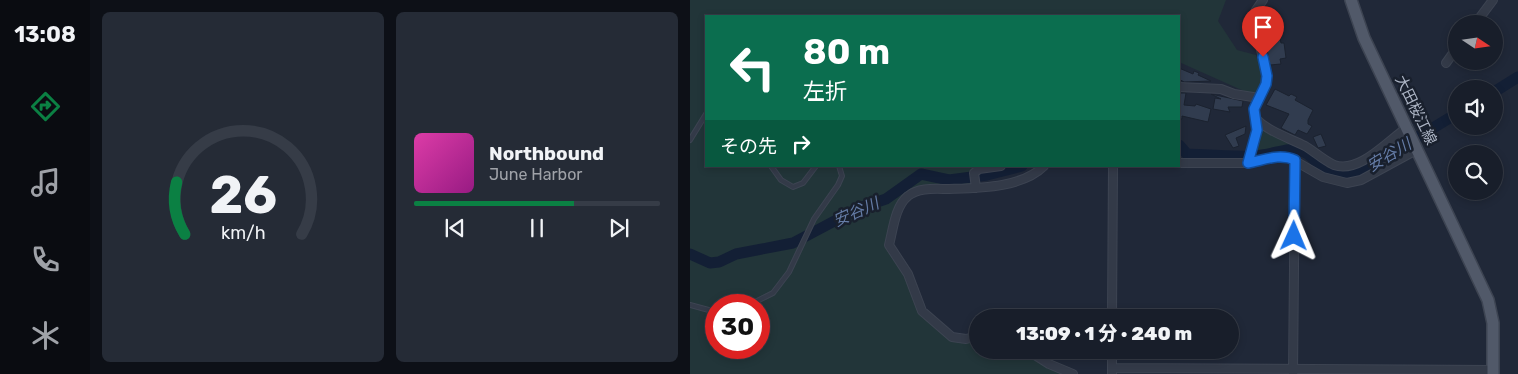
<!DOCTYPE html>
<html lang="ja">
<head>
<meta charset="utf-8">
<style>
  body { margin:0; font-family:Rubik,"Noto Sans JP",sans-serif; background:#252b36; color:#f1f3f6; height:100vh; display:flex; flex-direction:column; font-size:19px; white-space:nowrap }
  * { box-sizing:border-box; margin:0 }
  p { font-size:16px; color:#9fa2a8 }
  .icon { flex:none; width:28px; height:28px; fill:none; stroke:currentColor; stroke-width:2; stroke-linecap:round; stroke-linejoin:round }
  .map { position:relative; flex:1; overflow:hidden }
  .drawer { display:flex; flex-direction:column; gap:12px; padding:12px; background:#0d1017; width:600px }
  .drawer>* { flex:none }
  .guide { position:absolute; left:15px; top:15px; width:475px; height:152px; border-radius:0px; box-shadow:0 2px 8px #0003,0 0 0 1px #363c47; background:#0b6e4f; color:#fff; overflow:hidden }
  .needle { width:32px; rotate:103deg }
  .buttons { position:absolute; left:758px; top:15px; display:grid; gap:10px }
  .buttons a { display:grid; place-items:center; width:55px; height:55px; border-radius:50%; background:#181e2a; box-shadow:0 2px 8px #0003,0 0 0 1px #363c47; font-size:25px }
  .speed { position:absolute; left:15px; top:294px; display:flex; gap:10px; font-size:25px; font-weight:700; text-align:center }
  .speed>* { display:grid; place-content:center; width:65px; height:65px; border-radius:50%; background:#181e2a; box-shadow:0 2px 8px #0003,0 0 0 1px #363c47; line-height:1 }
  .speed .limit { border:8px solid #d22; background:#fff; color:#111 }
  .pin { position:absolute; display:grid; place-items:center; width:42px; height:42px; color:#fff; margin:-51px -21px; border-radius:50% 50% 50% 0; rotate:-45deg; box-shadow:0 0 5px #0007 }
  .pin .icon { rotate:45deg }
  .me { position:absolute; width:55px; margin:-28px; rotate:1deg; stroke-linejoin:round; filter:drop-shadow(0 0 4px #0008) }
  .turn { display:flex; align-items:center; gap:18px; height:105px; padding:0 15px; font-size:22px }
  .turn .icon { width:65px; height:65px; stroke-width:2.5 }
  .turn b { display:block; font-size:35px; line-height:42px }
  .then { display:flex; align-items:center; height:48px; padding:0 15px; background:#0003; gap:10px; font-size:19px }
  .drawer .widget { flex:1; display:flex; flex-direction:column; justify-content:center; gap:8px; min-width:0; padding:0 18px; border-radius:8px; background:#252b36 }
  .drawer .dial { align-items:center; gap:0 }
  .dial svg { height:130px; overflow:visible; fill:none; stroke:#363c47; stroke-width:7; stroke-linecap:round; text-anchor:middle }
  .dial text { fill:#f1f3f6; stroke:none }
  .song { display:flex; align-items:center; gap:15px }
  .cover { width:60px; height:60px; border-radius:8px; background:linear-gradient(135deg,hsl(320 70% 55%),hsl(310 70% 35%)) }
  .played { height:5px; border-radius:2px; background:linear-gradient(90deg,#0b8043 65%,#363c47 65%) }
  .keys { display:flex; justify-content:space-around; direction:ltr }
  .drawer .tiles { flex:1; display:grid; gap:12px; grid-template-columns:repeat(2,1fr) }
  .trip { position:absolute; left:279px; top:309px; width:270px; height:50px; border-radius:25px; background:#181e2a; box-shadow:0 2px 8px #0003,0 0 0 1px #363c47; font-weight:800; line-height:50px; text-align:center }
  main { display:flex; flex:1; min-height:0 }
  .dock { display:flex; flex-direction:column; width:90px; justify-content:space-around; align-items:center; background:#0a0c11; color:#9fa2a8 }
  .dock .icon { width:35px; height:35px }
  .dock .on { color:#0b8043 }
  .dock b { font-size:22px; color:#f1f3f6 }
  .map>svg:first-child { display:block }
  .green { fill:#223539; fill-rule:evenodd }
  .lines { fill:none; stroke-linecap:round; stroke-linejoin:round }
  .river { stroke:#131f35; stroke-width:11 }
  .building { fill:#313c4f; stroke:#1b222f }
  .service-casing { stroke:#3d4452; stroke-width:6 }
  .minor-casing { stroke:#3d4452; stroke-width:10 }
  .primary-casing { stroke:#3d4452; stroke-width:14 }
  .service { stroke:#333a48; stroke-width:4 }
  .minor { stroke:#333a48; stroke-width:8 }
  .primary { stroke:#515969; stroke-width:11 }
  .route-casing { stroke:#114b97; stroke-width:12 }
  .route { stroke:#1a73e8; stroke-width:9 }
  .labels { text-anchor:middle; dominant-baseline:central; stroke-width:5; stroke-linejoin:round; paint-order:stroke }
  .street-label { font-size:15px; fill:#adb5c5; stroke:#19202d }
  .water-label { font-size:16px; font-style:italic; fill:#657ca6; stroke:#19202d }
</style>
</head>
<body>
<main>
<nav class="dock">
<b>13:08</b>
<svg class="icon on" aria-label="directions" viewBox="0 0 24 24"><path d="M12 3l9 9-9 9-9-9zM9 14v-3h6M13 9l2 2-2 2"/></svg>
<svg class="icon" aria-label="music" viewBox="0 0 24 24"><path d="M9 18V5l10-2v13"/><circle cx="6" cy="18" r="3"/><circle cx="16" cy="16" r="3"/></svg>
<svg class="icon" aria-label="phone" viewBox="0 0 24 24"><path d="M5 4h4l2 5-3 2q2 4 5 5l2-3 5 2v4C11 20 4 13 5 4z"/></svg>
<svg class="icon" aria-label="climate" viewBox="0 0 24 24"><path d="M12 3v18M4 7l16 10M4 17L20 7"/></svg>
</nav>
<section class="drawer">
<div class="tiles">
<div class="widget dial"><svg viewBox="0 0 100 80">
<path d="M14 69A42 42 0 1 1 86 69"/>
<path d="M14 69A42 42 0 0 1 9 37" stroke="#0b8043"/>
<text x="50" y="56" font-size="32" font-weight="700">26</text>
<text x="50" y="72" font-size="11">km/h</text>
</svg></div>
<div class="widget">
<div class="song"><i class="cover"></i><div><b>Northbound</b><p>June Harbor</p></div></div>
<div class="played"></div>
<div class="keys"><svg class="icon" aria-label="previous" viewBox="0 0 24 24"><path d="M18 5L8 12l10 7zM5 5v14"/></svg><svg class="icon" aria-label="pause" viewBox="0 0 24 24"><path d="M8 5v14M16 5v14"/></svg><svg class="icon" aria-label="next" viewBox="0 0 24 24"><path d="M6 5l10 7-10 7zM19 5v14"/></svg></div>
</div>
</div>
</section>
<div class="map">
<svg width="828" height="374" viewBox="0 0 828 374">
  <rect width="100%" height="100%" fill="#202838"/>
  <path class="green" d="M0,0H536L528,21L547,50L566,55L575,77L569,94L556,92L489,62V16H16V166H299L289,167L283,186L217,194L198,245L216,275L226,305L263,339L287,338L288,350H334L378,374H0ZM26,305H69V348H26Z
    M569,126L657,168L711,133L718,137L669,169L656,171L638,167L622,154L607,147L562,153Z"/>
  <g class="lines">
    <path class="river" d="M804,92L828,77
      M489,145L497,154C519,155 542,157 563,156C596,154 611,135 634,173L659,175L674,170L766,114
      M0,254L20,263L29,262L46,254L103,243L169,208L196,199L231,174L259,180L297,175L332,166"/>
  </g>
  <path class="building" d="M576,8L585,28L587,27L591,43H594L596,58L590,59L591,64L580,65L573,31L576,30L570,18Z
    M489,68L503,74L504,71L509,73L508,75L521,81L494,82L489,79Z
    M585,89L599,96L601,94L607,97L605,100L623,110L618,120V124L622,126L617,134L608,130L605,135L591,128L599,114L576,105Z
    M489,93H496L494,105L505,106L506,104L521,109L518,122L492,116V119H489Z
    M521,94L553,101L552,107H538L540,112L523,109L525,98L531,99Z
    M556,126L555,134L546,138L549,146L543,148L535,135Z
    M631,134L636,146L628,148L623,137Z"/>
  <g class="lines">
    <g class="service-casing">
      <path id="service" d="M0,140L16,114
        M81,166L91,180L103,187L113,183L126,166
        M0,305L26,312
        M59,305L83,293L99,272L124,219L148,185L152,176L149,166"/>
    </g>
    <g class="minor-casing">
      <path id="minor" d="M785,24L803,0
        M756,63L766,49
        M489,87L531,89L544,94L569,98L576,84L577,76L564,19L566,10L573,0
        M565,118C579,132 597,137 615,146C625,152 633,160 644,165C670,174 698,140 718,127
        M489,163H558L586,157H598L633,177L657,183L671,180L728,149
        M558,163L567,130L564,109L569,98
        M286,188L284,173L289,169L311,166
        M422,318L423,166
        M288,336L276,339L262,337L232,311L218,274L199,245C203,230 205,206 218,196C229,187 246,189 259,189C289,188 332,188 354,166
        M337,350L359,364L383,374
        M422,368L803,370
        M422,374V350
        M603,374L605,160"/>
    </g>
    <g class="primary-casing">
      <path id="primary" d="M661,0L674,38L798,300L803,323V374"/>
    </g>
    <use href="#service" class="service"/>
    <use href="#minor" class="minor"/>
    <use href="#primary" class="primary"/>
  </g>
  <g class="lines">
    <g class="route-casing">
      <path id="route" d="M573,57L577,76L576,84L564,109L567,130L558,163C574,160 590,153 605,160L604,236"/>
    </g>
    <use href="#route" class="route"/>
  </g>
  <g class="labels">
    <g class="street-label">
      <text transform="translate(726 110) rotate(64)">大田桜江線</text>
    </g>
    <g class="water-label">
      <text transform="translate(699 155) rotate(-31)">安谷川</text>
      <text transform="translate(166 212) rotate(-24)">安谷川</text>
    </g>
  </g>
</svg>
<div class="buttons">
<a><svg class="needle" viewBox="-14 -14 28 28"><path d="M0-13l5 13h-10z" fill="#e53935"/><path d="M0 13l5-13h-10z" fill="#9fa2a8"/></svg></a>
<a><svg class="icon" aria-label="sound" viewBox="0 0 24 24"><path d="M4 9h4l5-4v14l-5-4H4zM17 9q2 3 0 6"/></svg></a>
<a><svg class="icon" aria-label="search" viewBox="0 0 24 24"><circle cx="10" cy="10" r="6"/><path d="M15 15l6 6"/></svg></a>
</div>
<div class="speed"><div class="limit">30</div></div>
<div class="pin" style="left:573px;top:57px;background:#d93025"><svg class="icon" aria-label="arrive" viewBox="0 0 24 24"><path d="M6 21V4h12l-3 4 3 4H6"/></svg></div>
<svg class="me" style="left:604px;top:236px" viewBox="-20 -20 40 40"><path d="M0-17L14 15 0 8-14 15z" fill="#1a73e8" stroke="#fff" stroke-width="4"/></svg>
<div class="trip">13:09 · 1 分 · 240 m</div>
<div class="guide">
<div class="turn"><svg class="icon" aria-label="left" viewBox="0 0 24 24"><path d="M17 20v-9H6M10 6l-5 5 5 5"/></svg><div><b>80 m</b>左折</div></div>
<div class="then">その先<svg class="icon" aria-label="right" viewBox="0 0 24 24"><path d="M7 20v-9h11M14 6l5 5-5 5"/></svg></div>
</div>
</div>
</main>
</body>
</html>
